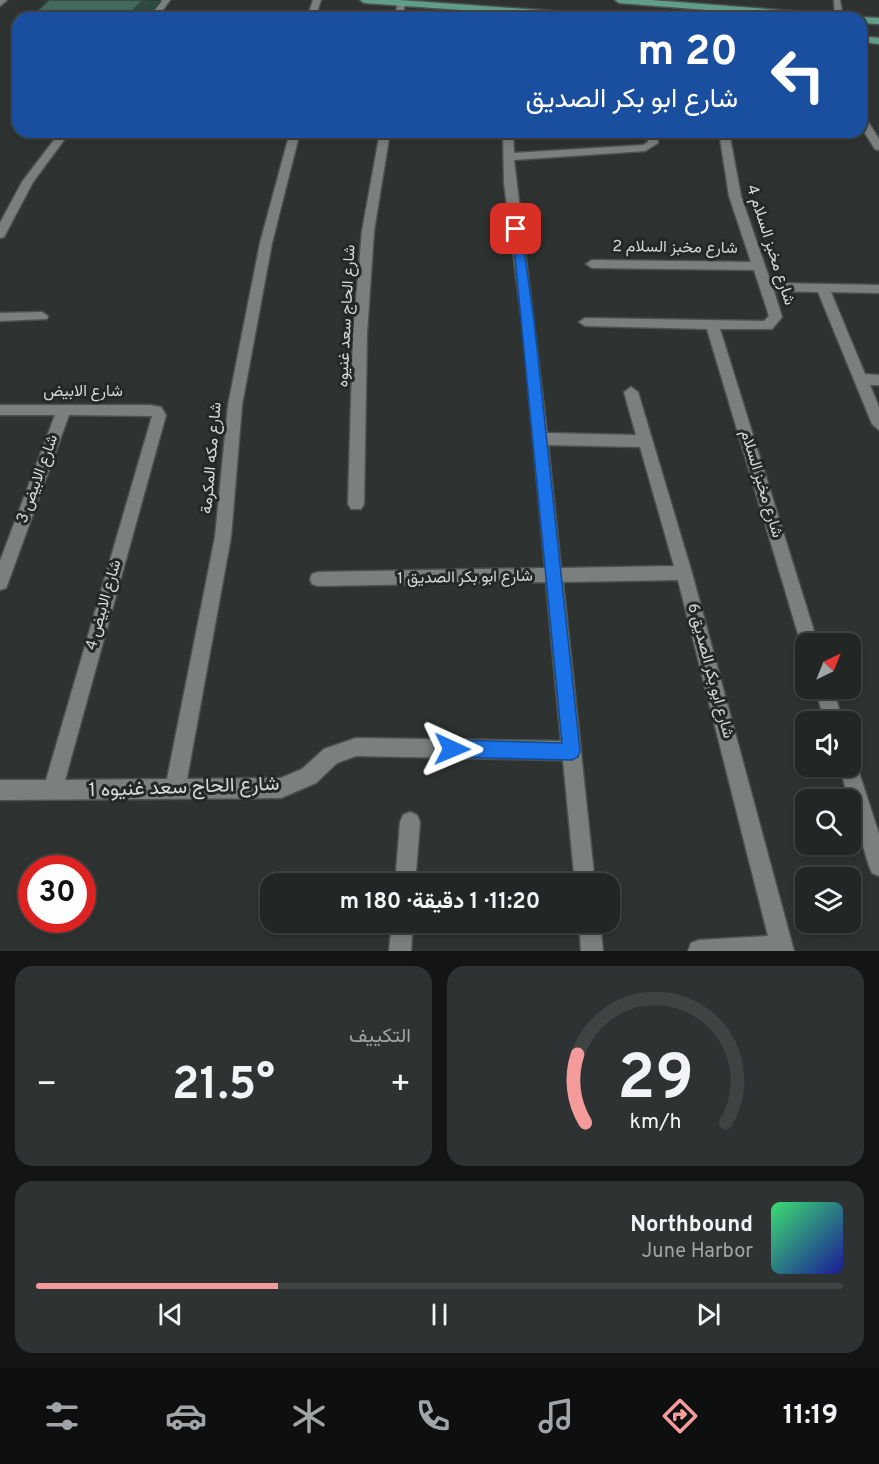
<!DOCTYPE html>
<html lang="ar">
<head>
<meta charset="utf-8">
<style>
  body { margin:0; font-family:Overpass,Vazirmatn,sans-serif; background:#2e3232; color:#f1f3f6; direction:rtl; height:100vh; display:flex; flex-direction:column; font-size:22px; white-space:nowrap }
  * { box-sizing:border-box; margin:0 }
  p { font-size:20px; color:#a2a5a7 }
  .icon { flex:none; width:33px; height:33px; fill:none; stroke:currentColor; stroke-width:2; stroke-linecap:round; stroke-linejoin:round }
  .map { position:relative; height:951px; overflow:hidden; direction:ltr }
  .side { display:flex; flex-direction:column; gap:15px; padding:15px; background:#131514; flex:1 }
  .side>* { flex:none }
  .top-card { position:absolute; left:12px; top:12px; width:855px; height:126px; border-radius:18px; box-shadow:0 3px 9px #0003,0 0 0 2px #3f4342; direction:rtl; background:#1a4fa0; color:#fff; overflow:hidden }
  .needle { width:39px; rotate:43deg }
  .tools { position:absolute; left:795px; top:633px; display:grid; gap:12px }
  .tools a { display:grid; place-items:center; width:66px; height:66px; border-radius:12px; background:#222625; box-shadow:0 3px 9px #0003,0 0 0 2px #3f4342; font-size:30px }
  .speed { position:absolute; left:18px; top:855px; display:flex; gap:12px; font-size:30px; font-weight:700; text-align:center }
  .speed>* { display:grid; place-content:center; width:78px; height:78px; border-radius:50%; background:#222625; box-shadow:0 3px 9px #0003,0 0 0 2px #3f4342; line-height:1 }
  .speed .limit { border:9px solid #d22; background:#fff; color:#111 }
  .pin { position:absolute; display:grid; place-items:center; width:51px; height:51px; color:#fff; margin:-26px; border-radius:12px; box-shadow:0 3px 9px #0006 }
  .me { position:absolute; width:66px; margin:-33px; rotate:91deg; stroke-linejoin:round; filter:drop-shadow(0 0 4px #0008) }
  .turn { display:flex; align-items:center; gap:21px; height:126px; padding:0 30px; font-size:27px }
  .turn .icon { width:78px; height:78px; stroke-width:2.5 }
  .turn b { display:block; font-size:42px; line-height:51px }
  .big { font-size:45px; font-weight:700; line-height:1.1 }
  .side .widget { flex:1; display:flex; flex-direction:column; justify-content:center; gap:9px; min-width:0; padding:0 21px; border-radius:18px; background:#2e3232 }
  .side .dial { align-items:center; gap:0 }
  .dial svg { height:156px; overflow:visible; fill:none; stroke:#3f4342; stroke-width:7; stroke-linecap:round; text-anchor:middle }
  .dial text { fill:#f1f3f6; stroke:none }
  .song { display:flex; align-items:center; gap:18px }
  .cover { width:72px; height:72px; border-radius:9px; background:linear-gradient(135deg,hsl(140 70% 55%),hsl(240 70% 35%)) }
  .played { height:6px; border-radius:3px; background:linear-gradient(90deg,#f59b9c 30%,#3f4342 30%) }
  .keys { display:flex; justify-content:space-around; direction:ltr }
  .heat { display:flex; justify-content:space-between; align-items:center; font-size:33px; direction:ltr }
  .side .tiles { flex:1; display:grid; gap:15px; grid-template-columns:1fr 1fr }
  .widget:last-child { grid-column:span 2 }
  .trip { position:absolute; left:260px; top:873px; width:360px; height:60px; border-radius:18px; background:#222625; box-shadow:0 3px 9px #0003,0 0 0 2px #3f4342; font-weight:700; line-height:60px; text-align:center; direction:rtl }
  .menu { display:flex; height:96px; justify-content:space-around; align-items:center; background:#0e0f0f; color:#a2a5a7 }
  .menu .icon { width:42px; height:42px }
  .menu .selected { color:#f59b9c }
  .menu b { font-size:27px; color:#f1f3f6 }
  .map>svg:first-child { display:block }
  .lines { fill:none; stroke-linecap:round; stroke-linejoin:round }
  .lane-casing { stroke:#4c504e; stroke-width:3 }
  .street-casing { stroke:#4c504e; stroke-width:3 }
  .primary-casing { stroke:#4c504e; stroke-width:3 }
  .lane { fill:#7b807e; fill-rule:evenodd }
  .street { fill:#7b807e; fill-rule:evenodd }
  .primary { fill:#619e8a; fill-rule:evenodd }
  .shaded-wall { fill:#2e4a40 }
  .building { fill:#42695b; stroke:#2e4a40; stroke-width:1.5 }
  .route { fill:#1a73e8; stroke:#114b97; stroke-width:1.5 }
  .labels { text-anchor:middle; dominant-baseline:central; stroke-width:6; stroke-linejoin:round; paint-order:stroke }
  .street-label { font-size:16px; fill:#d6d9d8; stroke:#242927 }
  .near-street-label { font-size:20px; fill:#d6d9d8; stroke:#242927 }
</style>
</head>
<body>
<div class="map">
<svg width="879" height="951" viewBox="0 0 879 951">
  <rect width="100%" height="100%" fill="#2e3331"/>
  <g class="lines">
    <g class="lane-casing">
      <path id="lane" d="M834,0H840L843,18H835Z"/>
    </g>
    <g class="street-casing">
      <path id="street" d="M0,0H7L0,6Z
        M162,0H170L157,18H149Z
        M313,0H321L315,18H307Z
        M398,1L405,3L403,18H395Z
        M861,116L865,117L879,139V150L875,149L861,127Z
        M60,132H70L33,182L4,237L0,238V223L22,182Z
        M290,132H300L272,243L242,405L231,537L187,779L281,778L302,769L324,749L356,738L561,741L546,582L318,586L312,584L310,579L312,574L318,572L545,568L522,321L504,183L503,132H513L514,153L643,145L648,142V132H658V143L645,151L514,160L547,433L636,435L624,392L631,387L638,392L692,573L794,951H688L691,943L699,940L768,936L678,580L563,582L595,884H575L563,760L356,756L337,763L316,783L281,798L0,800V780H46L152,416L69,415L8,583L6,588L0,590V561L55,415H0V405H150L161,407L166,415L65,780L167,779L215,537L228,405L260,243ZM548,445L640,447L674,566L561,568Z
        M380,132H390L374,231L367,333L364,504L361,509H351L348,504L353,333L362,231Z
        M719,132H729L741,196L771,283L879,285V293L831,292L865,374L879,375V385H870L879,407V430L872,424L818,292L774,291L782,317L772,329H720L818,644H806V650L801,644L707,329L585,326L579,322L585,318L764,321L769,316L754,270L592,268L586,264L592,260L751,262L729,196Z
        M42,312L48,316L47,319L0,321V313Z
        M815,688H833L843,722H825Z
        M850,758L855,759L857,766L879,834V876L872,873L869,866L839,766H850Z
        M410,812L417,815L420,822L415,884H395L400,822L403,815Z
        M392,922H413L411,951H389Z
        M579,922H600L603,951H581Z"/>
    </g>
    <g class="primary-casing">
      <path id="primary" d="M360,0H399L608,15L612,18H572L364,3Z
        M615,0H651L842,15L846,18H810L619,3Z
        M861,17L879,18V24L861,23V18H858Z
        M861,36L879,38V44L861,42Z"/>
    </g>
    <use href="#lane" class="lane"/>
    <use href="#street" class="street"/>
    <use href="#primary" class="primary"/>
  </g>
  <path class="shaded-wall" d="M143,0L162,1L147,18H126Z"/>
  <path class="building" d="M49,0H143L126,18L31,17Z"/>
  <path class="route" d="M512,226L521,229L534,321L580,751L578,757L572,760L452,757L446,755L443,749L446,743L452,740L562,743Z"/>
  <g class="labels">
    <g class="street-label">
      <text transform="translate(770 245) rotate(72)">شارع مخبز السلام 4</text>
      <text transform="translate(675 248) rotate(1)">شارع مخبز السلام 2</text>
      <text transform="translate(347 316) rotate(-87)">شارع الحاج سعد غنيوه</text>
      <text x="83" y="392">شارع الابيض</text>
      <text transform="translate(212 458) rotate(-85)">شارع مكه المكرمة</text>
      <text transform="translate(38 479) rotate(-70)">شارع الابيض 3</text>
      <text transform="translate(761 484) rotate(73)">شارع مخبز السلام</text>
      <text transform="translate(465 578) rotate(-1)">شارع ابو بكر الصديق 1</text>
      <text transform="translate(104 605) rotate(-74)">شارع الابيض 4</text>
      <text transform="translate(710 671) rotate(75)">شارع ابو بكر الصديق 6</text>
    </g>
    <g class="near-street-label">
      <text transform="translate(184 788) rotate(-2)">شارع الحاج سعد غنيوه 1</text>
    </g>
  </g>
</svg>
<div class="tools">
<a><svg class="needle" viewBox="-14 -14 28 28"><path d="M0-13l5 13h-10z" fill="#e53935"/><path d="M0 13l5-13h-10z" fill="#a2a5a7"/></svg></a>
<a><svg class="icon" aria-label="sound" viewBox="0 0 24 24"><path d="M4 9h4l5-4v14l-5-4H4zM17 9q2 3 0 6"/></svg></a>
<a><svg class="icon" aria-label="search" viewBox="0 0 24 24"><circle cx="10" cy="10" r="6"/><path d="M15 15l6 6"/></svg></a>
<a><svg class="icon" aria-label="layers" viewBox="0 0 24 24"><path d="M12 4l9 5-9 5-9-5zM3 14l9 5 9-5"/></svg></a>
</div>
<div class="speed"><div class="limit">30</div></div>
<div class="pin" style="left:516px;top:229px;background:#d93025"><svg class="icon" aria-label="arrive" viewBox="0 0 24 24"><path d="M6 21V4h12l-3 4 3 4H6"/></svg></div>
<svg class="me" style="left:452px;top:749px" viewBox="-20 -20 40 40"><path d="M0-17L14 15 0 8-14 15z" fill="#1a73e8" stroke="#fff" stroke-width="4"/></svg>
<div class="trip">11:20 · 1 دقيقة · 180 m</div>
<div class="top-card">
<div class="turn"><svg class="icon" aria-label="left" viewBox="0 0 24 24"><path d="M17 20v-9H6M10 6l-5 5 5 5"/></svg><div><b>20 m</b>شارع ابو بكر الصديق</div></div>
</div>
</div>
<section class="side">
<div class="tiles">
<div class="widget dial"><svg viewBox="0 0 100 80">
<path d="M14 69A42 42 0 1 1 86 69"/>
<path d="M14 69A42 42 0 0 1 10 34" stroke="#f59b9c"/>
<text x="50" y="56" font-size="32" font-weight="700">29</text>
<text x="50" y="72" font-size="11">km/h</text>
</svg></div>
<div class="widget"><p>التكييف</p>
<div class="heat"><a>−</a><b class="big">21.5°</b><a>+</a></div>
</div>
<div class="widget">
<div class="song"><i class="cover"></i><div><b>Northbound</b><p>June Harbor</p></div></div>
<div class="played"></div>
<div class="keys"><svg class="icon" aria-label="previous" viewBox="0 0 24 24"><path d="M18 5L8 12l10 7zM5 5v14"/></svg><svg class="icon" aria-label="pause" viewBox="0 0 24 24"><path d="M8 5v14M16 5v14"/></svg><svg class="icon" aria-label="next" viewBox="0 0 24 24"><path d="M6 5l10 7-10 7zM19 5v14"/></svg></div>
</div>
</div>
</section>
<nav class="menu">
<b>11:19</b>
<svg class="icon selected" aria-label="directions" viewBox="0 0 24 24"><path d="M12 3l9 9-9 9-9-9zM9 14v-3h6M13 9l2 2-2 2"/></svg>
<svg class="icon" aria-label="music" viewBox="0 0 24 24"><path d="M9 18V5l10-2v13"/><circle cx="6" cy="18" r="3"/><circle cx="16" cy="16" r="3"/></svg>
<svg class="icon" aria-label="phone" viewBox="0 0 24 24"><path d="M5 4h4l2 5-3 2q2 4 5 5l2-3 5 2v4C11 20 4 13 5 4z"/></svg>
<svg class="icon" aria-label="climate" viewBox="0 0 24 24"><path d="M12 3v18M4 7l16 10M4 17L20 7"/></svg>
<svg class="icon" aria-label="car" viewBox="0 0 24 24"><path d="M5 17H2v-5l4-1 3-4h7l3 4 3 1v5h-3M9 17h6M6 11h13"/><circle cx="7" cy="17" r="2"/><circle cx="17" cy="17" r="2"/></svg>
<svg class="icon" aria-label="filters" viewBox="0 0 24 24"><path d="M4 7h16M4 17h16"/><circle cx="9" cy="7" r="2"/><circle cx="15" cy="17" r="2"/></svg>
</nav>
</body>
</html>
